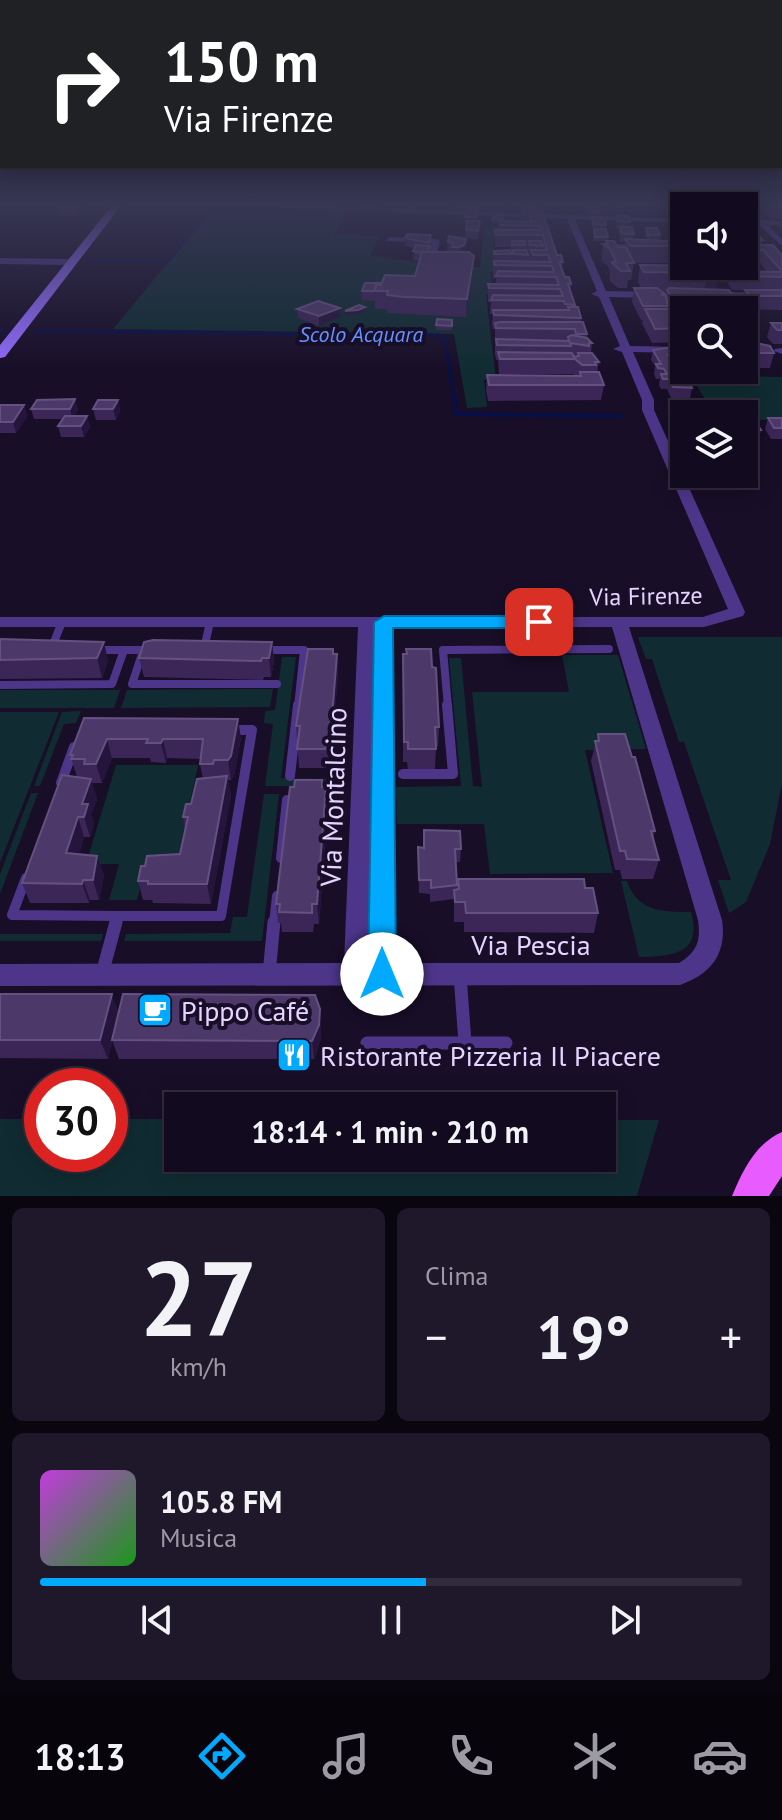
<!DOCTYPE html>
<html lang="it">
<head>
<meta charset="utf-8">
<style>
  body { margin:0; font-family:"PT Sans",sans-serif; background:#1f182b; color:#f1f3f6; height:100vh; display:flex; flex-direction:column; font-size:30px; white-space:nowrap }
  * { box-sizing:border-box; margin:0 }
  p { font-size:26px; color:#9c9aa4 }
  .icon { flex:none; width:44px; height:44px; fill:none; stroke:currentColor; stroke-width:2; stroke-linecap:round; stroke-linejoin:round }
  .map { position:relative; height:1196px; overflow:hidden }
  .details { display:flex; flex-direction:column; gap:12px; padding:12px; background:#0a0610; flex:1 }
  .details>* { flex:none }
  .top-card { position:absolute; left:0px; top:0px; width:782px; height:168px; box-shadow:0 4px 20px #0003,0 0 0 2px #312b3c; background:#202124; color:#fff; overflow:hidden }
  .buttons { position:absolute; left:670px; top:192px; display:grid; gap:16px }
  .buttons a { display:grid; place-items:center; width:88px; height:88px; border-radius:0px; background:#120a1e; box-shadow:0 4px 20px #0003,0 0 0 2px #312b3c; font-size:40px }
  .speed { position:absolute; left:24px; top:1068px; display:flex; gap:16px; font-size:40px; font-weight:700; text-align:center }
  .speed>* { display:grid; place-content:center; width:104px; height:104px; border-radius:50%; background:#120a1e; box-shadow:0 4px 20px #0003,0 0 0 2px #312b3c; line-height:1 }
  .speed .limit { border:12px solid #d22; background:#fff; color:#111 }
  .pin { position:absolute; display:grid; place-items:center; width:68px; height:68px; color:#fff; margin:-34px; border-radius:16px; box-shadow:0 4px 12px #0006 }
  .me { position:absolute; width:88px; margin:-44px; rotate:0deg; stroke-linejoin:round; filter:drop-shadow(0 0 6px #0008) }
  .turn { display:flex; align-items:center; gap:28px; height:168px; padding:0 32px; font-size:36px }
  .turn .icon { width:104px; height:104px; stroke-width:2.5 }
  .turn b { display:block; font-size:56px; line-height:68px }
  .big { font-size:60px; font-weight:700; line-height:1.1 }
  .details .tile { flex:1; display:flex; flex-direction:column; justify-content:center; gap:12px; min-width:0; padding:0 28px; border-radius:12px; background:#1f182b }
  .details .dial { align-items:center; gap:0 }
  .dial b { font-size:104px; line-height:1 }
  .song { display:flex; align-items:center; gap:24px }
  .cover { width:96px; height:96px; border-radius:12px; background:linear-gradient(135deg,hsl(290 70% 55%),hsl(120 70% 35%)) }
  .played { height:8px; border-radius:4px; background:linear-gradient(90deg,#01aaff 55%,#312b3c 55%) }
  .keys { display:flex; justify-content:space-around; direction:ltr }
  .heat { display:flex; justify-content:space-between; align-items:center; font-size:44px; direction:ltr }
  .details .tiles { flex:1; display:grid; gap:12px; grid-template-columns:1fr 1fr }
  .tile:last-child { grid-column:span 2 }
  .trip { position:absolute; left:164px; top:1092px; width:452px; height:80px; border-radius:0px; background:#120a1e; box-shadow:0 4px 20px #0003,0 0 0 2px #312b3c; font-weight:700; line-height:80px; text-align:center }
  .tabs { display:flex; height:128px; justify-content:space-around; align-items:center; background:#07040c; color:#9c9aa4 }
  .tabs .icon { width:56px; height:56px }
  .tabs .selected { color:#01aaff }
  .tabs b { font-size:36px; color:#f1f3f6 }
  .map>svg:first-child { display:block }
  .green { fill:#102c32 }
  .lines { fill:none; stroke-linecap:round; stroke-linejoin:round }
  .stream-far1 { stroke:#070f48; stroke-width:3 }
  .stream { stroke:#070f48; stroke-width:4 }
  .lane-far2 { stroke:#4d368a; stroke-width:8 }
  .lane-far1 { stroke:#4d368a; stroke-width:10 }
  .lane { stroke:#4d368a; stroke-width:13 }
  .street { fill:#4d368a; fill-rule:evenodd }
  .secondary { fill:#926cff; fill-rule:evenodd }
  .primary { fill:#e85cff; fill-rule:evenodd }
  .wall { fill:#3b2657 }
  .shaded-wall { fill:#25153c }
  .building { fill:#4d3969; stroke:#645180; stroke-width:2 }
  .route { fill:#01aaff; stroke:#016ea6; stroke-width:2 }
  .labels { text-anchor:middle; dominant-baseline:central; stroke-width:8; stroke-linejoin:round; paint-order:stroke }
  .far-water-label { font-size:22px; font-style:italic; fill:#6392ff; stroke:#180e28 }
  .street-label { font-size:24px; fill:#e3d5ff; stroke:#180e28 }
  .near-street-label { font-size:28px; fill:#e3d5ff; stroke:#180e28 }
  .near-poi-label { font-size:28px; fill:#e3d5ff; stroke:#180e28; text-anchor:start }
</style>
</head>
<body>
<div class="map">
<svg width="782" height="1196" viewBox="0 0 782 1196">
  <rect width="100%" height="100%" fill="#180e28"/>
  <path class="green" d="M215,206L348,210L334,234L379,236L371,255L435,265L480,267L485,226L509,227L510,219H520L524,233L493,241L497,271L490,272L494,294L486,295L496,379L484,380L487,407L467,408L454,334L113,329Z
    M691,375L782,377V420H744V414H684V420H675L667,405H708Z
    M638,637H782V783L770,844L746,902L729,913L718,880H731L684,742H679L652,659H646Z
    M562,655H618L646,749L585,750L613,873L490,874L484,824H397L396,787L461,786L449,658H461L473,786L482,787L472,692H569Z
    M282,657H296L281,778L331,779V786H265L273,724L264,723L265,711L275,710Z
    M273,689L270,707L121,708L127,690Z
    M0,690H120L114,708H0Z
    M81,711L76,723L64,724L40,786H34L62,712Z
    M0,712H59L0,863Z
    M116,765H198L177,864H146L137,900H109L119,864H86Z
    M31,793H38L0,894V874Z
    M264,794H279L262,941H124L126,934L230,933L233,917H247Z
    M621,881H627C637,912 664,912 691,912C703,955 671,956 639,957Z
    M0,934H103L101,941H0Z
    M0,1119H42V1154H110V1119H178V1158H602V1120H659L637,1196H0Z"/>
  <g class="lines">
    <path class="stream-far1" d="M89,261H169L213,206
      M0,331H7
      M36,331L438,335L445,338L454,399"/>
    <path class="stream" d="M454,397L456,414L620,416"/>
    <path class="lane-far2" d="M512,622L517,650
      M52,647L62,622
      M204,649L210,622
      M95,650H149
      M263,650H304L298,707
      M143,651L132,684H277
      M0,685L112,684L124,650
      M448,707L443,650L609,649"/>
    <path class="lane-far1" d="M403,774H453L447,705
      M290,776L298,705
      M61,783L74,747
      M281,858L287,800
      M26,878L12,915L118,916L116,924
      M118,916H221L252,730H231
      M274,924L277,896"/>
    <path class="lane" d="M102,974L116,922
      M269,974L274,922
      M460,975L465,1043
      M367,1043H506"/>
    <path class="street" d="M177,203H251L684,219V223L575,219L606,291L652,292L657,295L652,298L609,297L630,346L684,347V353L633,352L654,400V410L745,612L743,616L704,627H629L722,920C727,954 711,974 680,985L0,986V964L344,963L358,627H0V617H703L728,609L642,410V400L622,352L613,349L620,346L599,297L591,294L597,291L567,219ZM374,627L370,963H368ZM392,627H612L698,920C701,941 697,952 679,963H394Z
      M740,203H747L764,220L782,221V225H768L782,239V246L759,225L744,224V220H755Z
      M389,237L436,239L440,241L437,253L433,256L429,253L431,243L386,241Z
      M618,244L684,246V250L626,249L622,254L618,251Z
      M0,258L73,259L77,262L73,265L0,264Z
      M712,292L782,293V299L709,297L707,295Z
      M782,348V354L774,351L775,349Z"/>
    <path class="secondary" d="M114,203H123L5,357L0,358V345Z"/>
    <path class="primary" d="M782,1132V1176L769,1196H732C743,1170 755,1144 782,1132Z"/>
  </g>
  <path class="wall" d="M352,203H386V206L352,205Z
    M406,203H421L419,209L406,208Z
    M451,203H482L481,211H477L476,221H480L478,239L465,238L467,225H465V217L470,210L451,207Z
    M611,203H624V208H612Z
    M664,203H675L678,210L676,218H667Z
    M695,203H734L737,206H699Z
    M755,203H782V230L779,227L781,219H771Z
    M589,205L600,211V215H589Z
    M84,207L85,210L77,216L59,215L58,208Z
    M522,208H541L557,255L563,262L562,270L565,277L571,284V292L575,305V307L581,318V322L587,334L586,338L592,343L591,353L599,362L597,372L604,385L601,400L488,401L486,390L487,375H575L573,374H499L498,360H496L495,354V329H493L492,324L493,314H490L491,302H488V284H496V278H493V274L494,251H511V247H495V230H499L500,224H492L504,215L503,221H521Z
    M617,215L630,222L629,227L634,234L633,240H646L645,236L646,228L660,235L659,241H671V235L684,241V263H634L631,280H628L627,288H618L610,281V272L608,266L601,261L603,244H605L606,241H594L593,233L594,229L608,237L607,241L618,247H624L625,242H620L619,235V229H617L616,223Z
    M592,217L606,225V229L592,228Z
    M744,231L763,240L762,245L782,255V310L747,309L742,303L745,290H732L728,284L731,271L767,272L760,263L744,262Z
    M405,238L431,244L430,252H452L447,251L448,242L466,239L464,252L473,273L466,317L387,313V309H375V301L362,300V291L381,283L415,276L419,261L413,260L415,248L405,246Z
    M640,265L720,271L716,288L708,290L736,300L734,310H684V313H673L679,319V323L682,325L684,317V335L683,334L681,342L652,343L642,323L643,320H641L632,302L634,288H641L638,282Z
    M297,309L340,317L319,326L298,318Z
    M744,318L757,328L753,343H744Z
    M452,320V330H436V325Z
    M771,323H782V344H773L767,337Z
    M751,343L774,353L770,368H744V345L751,346Z
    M679,346H684V368H682L692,388L690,398H671L667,389H661L659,385L660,379H656L654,374L655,366L651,360L653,350L677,355L675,361H676Z
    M75,399L78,410L74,416H87L90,427L84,437H61L58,426L62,419H34L31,409Z
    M118,400L120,411L116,420H96L93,409Z
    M0,405H24L27,416L16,433H0Z
    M744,418L761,430L758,441H744Z
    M768,418H782V439H771L765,429Z
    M0,639L108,661L102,678L0,679Z
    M272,642L274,661L271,677H264L263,680L144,677L139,658Z
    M334,654H337L338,673L331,761L327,762L326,768H299L296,726Z
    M403,654L432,667L439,727L438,746H436L435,769H408L407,762H403Z
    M84,718L241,738L234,776L231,780H228L231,796L211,904L153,903L152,900H143L138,881L145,866L180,854L185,831L183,817L191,804L203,779L200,764L201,759L167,758L166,763L151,762L150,758H112L102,783H92L97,799L91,815L94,824L90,837H84L79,854L104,875L99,900H90L89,903H30L22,883L77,777L70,755Z
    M598,734L632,757L655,831L653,839L659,860L653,879H622L620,870H615L591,761Z
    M322,780L323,787H326L328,806L319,924H314L313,932H282L281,923H278L276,904L294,787Z
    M424,830L461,849L460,862H456L457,885L585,888L598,913L594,933L464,932V922H454V899L430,902V894L419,893L418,847H423Z
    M0,994L119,1013L321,1028L320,1044L314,1059H119L112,1040L117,1021L108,1059L0,1058Z"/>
  <path class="shaded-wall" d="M82,203H89L84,207L85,210L77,216L75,208Z
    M503,219V223L492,224V220Z
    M466,239L464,254L459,256L460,247Z
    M474,256L473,273L466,317L467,299Z
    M720,271L716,288L704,290L708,273Z
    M365,307V311L358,314L345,315V311Z
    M340,308V317L319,326V316Z
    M75,399L78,410L72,419L70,409Z
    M118,400L120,411L116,420L113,409Z
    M24,405L27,416L16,433L13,422Z
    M87,416L90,427L84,437L81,426Z
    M104,642L108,661L102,678L97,658Z
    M272,642L274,661L271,677L269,658Z
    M337,654L338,673L331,761L330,742Z
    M238,719L241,738L234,776L231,780L228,760Z
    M107,739L112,758L102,783L96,764Z
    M163,739L167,758L166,763L161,743Z
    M227,776L231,796L211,904L207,884Z
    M91,779L97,799L91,815L94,824L90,837L84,817L82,804Z
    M326,787L328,806L319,924L317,904Z
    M78,817L84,837L73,873L66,853Z
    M97,856L104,875L99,900L93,880Z
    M83,880L90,900L89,903L82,884Z
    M112,994L119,1013L108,1059L100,1040Z
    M320,1009L321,1028L320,1044L314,1059L312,1041Z"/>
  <path class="building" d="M64,203H82L75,208H58Z
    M720,203H734L737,206H723Z
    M769,203H782V207H773Z
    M666,204H675L678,210H668Z
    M589,205H599L600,211H589Z
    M522,208H541L557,255H561L563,262H559L565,277H569L571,284H568L575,305L565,304L564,301L491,300L493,295L563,296L560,289L489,288L488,284L559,285L556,277L496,276L498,271L554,272L552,266L494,265V261L551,262L548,255H533L531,250H547L543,235H496L495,230H541L540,226L500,225V221L532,222L529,213H523Z
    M467,210H477L476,217H465Z
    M504,215L503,219L492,220L494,216Z
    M617,215L629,216L630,222L618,221Z
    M592,217L605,218L606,225L593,224Z
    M467,221H480L478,231L466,230Z
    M620,227H632L634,234H622Z
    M646,228H657L660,235H648Z
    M594,229H606L608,237H595Z
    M744,231H755L763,240L744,239Z
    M407,234L431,235L429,243L405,238Z
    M671,235L682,236L684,241H673Z
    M449,236L466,239L464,245L460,247H452L453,243L448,242Z
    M625,239L684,242V246H630Z
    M512,241H525V245H512Z
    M529,241H541L543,246L530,245Z
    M606,241H614L618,247H626L634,263H626L630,271H621L613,264L612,262H616L610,249L603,244H608Z
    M416,245L430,246L427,252H422L421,253L413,251Z
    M744,245H773L782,255V271L763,250H744Z
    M510,250L512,254H494V251Z
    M513,250H526L528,255L513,254Z
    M422,252H469L474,256L467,299L404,297L387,295L388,291H375L376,285H381L385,275L415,276Z
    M640,265L716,266L720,271L708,273L644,272Z
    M731,271L782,272V277L735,276Z
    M365,283H381V285H376L375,291H362Z
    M634,288H657L665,294H661L666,296L668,306H643Z
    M669,288L729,290L736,300L673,299L667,290Z
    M745,290H782V296H750Z
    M318,301L340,308L319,316L297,309Z
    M359,305L365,307L358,310L345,311Z
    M568,307H578L581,318L494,315L493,310H569Z
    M645,309H669L679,319H675L684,328L655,329Z
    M744,318H749L757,328H744Z
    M437,319L452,320V326L436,325Z
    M501,322H583L587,334H576L575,329L496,328L495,323Z
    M771,323H782V330H777Z
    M572,335L587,338L592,343H589V346L570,343L571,346L497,345L496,339L569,341L568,337Z
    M751,343L761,344L770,346L774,353H744V345L753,346Z
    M679,346H684V353H683Z
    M673,347L677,355H668L671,361H678L692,388L673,387L669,379H663L661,374H667L664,369L658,368L656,364H661L653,350Z
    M498,352L572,353L574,357L579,356L578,353H592L599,362H595L596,365H582L575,359H500Z
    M580,372H599L604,385H489L487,375L581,376Z
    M75,399L70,409H31L37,400Z
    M98,400H118L113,409H93Z
    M0,405H24L13,422H0Z
    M65,416H87L81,426H58Z
    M744,418L754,419L761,430H744Z
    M768,418H782V428H774Z
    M0,639L104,642L97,658L0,660Z
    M153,640L272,642L269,658H262L261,661L139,658L144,642Z
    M308,649H333V654H337L330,742H326L325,749H297L300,726H296Z
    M406,649H431L432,667L436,668L439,727H435L436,749H408V742H404L403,654H407Z
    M84,718L238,719L231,756L228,760H214L213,764H200L203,739H163L161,743H146L148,739H107L96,764H84L85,759H71L73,755H70Z
    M598,734H625L632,757H635L655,831H651L659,860L627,859L625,851H620L595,741H599Z
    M62,775L91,779L82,804H88L84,817H78L66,853L97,856L93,880H83L82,884L22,883Z
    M227,776L207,884H148V881H138L141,866H145L147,856L180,854L188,817H183L186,804H191L197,779Z
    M295,780H322V787H326L317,904H312V913L279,912L280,904H276L290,787H294Z
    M424,830L460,831L461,849H455L457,885L431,888V880H419L418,847L424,848Z
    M458,879H584L585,888H593L598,913H466L465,902H455L454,890L459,889Z
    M0,994H112L100,1040H0Z
    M123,994L315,995L320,1009L319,1025L312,1041L112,1040Z"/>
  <linearGradient id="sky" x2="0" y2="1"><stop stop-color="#0d0816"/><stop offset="0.55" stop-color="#373653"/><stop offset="1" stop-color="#373653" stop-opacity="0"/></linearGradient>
  <rect width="782" height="371" fill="url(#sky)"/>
  <path class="route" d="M384,616H539L548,622L539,628H393L396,974L392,984L382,987L372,984L368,974L374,622Z"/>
  <defs>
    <g id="cafe-square" transform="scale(1.8)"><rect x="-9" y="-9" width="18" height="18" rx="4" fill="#01aaff" stroke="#180e28"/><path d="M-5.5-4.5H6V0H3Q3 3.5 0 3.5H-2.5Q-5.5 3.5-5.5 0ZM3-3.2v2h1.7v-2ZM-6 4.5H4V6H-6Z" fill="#fff"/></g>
    <g id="restaurant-square" transform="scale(1.8)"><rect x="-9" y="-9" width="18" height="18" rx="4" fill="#01aaff" stroke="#180e28"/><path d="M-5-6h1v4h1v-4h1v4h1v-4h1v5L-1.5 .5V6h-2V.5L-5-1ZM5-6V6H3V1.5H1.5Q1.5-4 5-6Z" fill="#fff"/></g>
  </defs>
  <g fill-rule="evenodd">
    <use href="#cafe-square" x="155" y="1010"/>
    <use href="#restaurant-square" x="294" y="1055"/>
  </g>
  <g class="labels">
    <g class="far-water-label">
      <text x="361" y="334">Scolo Acquara</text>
    </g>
    <g class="street-label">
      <text transform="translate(646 596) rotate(-1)">Via Firenze</text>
    </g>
    <g class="near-street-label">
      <text transform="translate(333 797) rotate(-88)">Via Montalcino</text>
      <text x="531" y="944">Via Pescia</text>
    </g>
    <g class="near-poi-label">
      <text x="181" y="1010">Pippo Café</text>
      <text x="320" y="1055">Ristorante Pizzeria Il Piacere</text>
    </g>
  </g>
</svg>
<div class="buttons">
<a><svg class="icon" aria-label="sound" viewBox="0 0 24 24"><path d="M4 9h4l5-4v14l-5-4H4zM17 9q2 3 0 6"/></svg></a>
<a><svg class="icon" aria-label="search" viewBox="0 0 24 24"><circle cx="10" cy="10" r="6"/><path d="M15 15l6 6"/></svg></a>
<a><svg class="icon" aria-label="layers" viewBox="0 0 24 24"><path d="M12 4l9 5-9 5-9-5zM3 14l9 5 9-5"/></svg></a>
</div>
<div class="speed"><div class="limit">30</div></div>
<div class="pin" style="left:539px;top:622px;background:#d93025"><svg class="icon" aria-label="arrive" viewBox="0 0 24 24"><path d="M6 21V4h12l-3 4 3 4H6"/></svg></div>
<svg class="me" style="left:382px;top:974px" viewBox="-20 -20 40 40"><circle r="19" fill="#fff"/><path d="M0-13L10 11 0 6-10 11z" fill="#01aaff"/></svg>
<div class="trip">18:14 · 1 min · 210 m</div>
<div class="top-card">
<div class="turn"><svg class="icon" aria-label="right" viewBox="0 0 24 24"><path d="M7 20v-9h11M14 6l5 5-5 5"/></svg><div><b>150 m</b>Via Firenze</div></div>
</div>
</div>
<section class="details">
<div class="tiles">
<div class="tile dial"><b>27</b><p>km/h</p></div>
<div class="tile"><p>Clima</p>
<div class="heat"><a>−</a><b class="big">19°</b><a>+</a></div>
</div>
<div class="tile">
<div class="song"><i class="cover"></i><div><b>105.8 FM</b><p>Musica</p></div></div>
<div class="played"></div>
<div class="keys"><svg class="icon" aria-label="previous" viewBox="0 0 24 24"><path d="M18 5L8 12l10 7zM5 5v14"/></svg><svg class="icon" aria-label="pause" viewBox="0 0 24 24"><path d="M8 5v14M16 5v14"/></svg><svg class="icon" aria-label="next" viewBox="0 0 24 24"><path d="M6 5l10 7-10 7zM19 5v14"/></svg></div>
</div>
</div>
</section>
<nav class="tabs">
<b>18:13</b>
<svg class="icon selected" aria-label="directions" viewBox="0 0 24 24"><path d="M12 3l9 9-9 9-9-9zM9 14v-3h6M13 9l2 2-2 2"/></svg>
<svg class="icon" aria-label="music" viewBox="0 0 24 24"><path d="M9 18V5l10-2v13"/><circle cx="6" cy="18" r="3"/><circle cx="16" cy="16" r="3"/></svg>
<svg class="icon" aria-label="phone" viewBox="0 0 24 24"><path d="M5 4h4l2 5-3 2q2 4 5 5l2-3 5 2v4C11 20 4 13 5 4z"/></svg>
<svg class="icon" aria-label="climate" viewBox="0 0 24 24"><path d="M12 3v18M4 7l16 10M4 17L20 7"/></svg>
<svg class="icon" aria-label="car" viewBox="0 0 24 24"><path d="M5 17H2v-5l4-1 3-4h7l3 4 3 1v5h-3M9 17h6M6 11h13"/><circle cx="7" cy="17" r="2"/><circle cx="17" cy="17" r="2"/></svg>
</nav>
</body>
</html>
